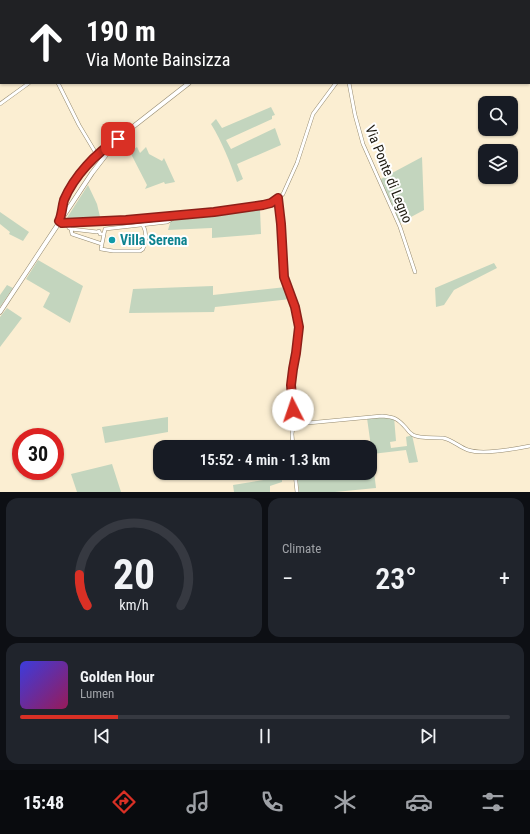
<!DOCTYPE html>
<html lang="en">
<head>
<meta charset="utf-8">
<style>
  body { margin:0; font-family:"Roboto Condensed",sans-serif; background:#20242c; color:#f1f3f6; height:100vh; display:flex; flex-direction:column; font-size:15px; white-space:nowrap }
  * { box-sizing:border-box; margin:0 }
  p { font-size:13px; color:#9ea1a6 }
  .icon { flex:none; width:22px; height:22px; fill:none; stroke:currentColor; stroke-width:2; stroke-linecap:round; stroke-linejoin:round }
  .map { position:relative; height:492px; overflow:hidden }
  .drawer { display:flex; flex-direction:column; gap:6px; padding:6px; background:#0d0f14; flex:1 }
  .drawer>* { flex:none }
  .hud { position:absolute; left:0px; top:0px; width:530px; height:84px; box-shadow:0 1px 3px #0004; background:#202124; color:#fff; overflow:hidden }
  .fabs { position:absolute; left:478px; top:96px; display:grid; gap:8px }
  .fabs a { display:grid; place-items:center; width:40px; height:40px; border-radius:8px; background:#171b24; box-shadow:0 1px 3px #0004; font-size:20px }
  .speed { position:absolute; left:12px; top:428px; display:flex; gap:8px; font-size:20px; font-weight:700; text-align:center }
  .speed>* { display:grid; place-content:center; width:52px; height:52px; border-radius:50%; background:#171b24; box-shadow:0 1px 3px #0004; line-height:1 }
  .speed .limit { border:6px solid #d22; background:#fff; color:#111 }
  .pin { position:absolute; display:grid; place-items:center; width:34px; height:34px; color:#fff; margin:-17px; border-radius:8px; box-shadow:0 2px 6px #0006 }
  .me { position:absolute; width:44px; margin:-22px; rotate:356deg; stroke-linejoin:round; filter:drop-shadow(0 0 3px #0008) }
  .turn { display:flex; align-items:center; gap:14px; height:84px; padding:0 20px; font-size:18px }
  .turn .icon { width:52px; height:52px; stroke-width:2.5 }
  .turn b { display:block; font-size:28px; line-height:34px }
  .big { font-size:30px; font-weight:600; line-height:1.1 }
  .drawer .widget { flex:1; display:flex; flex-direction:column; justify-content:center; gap:6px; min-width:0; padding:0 14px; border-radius:12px; background:#20242c }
  .drawer .dial { align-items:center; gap:0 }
  .dial svg { height:104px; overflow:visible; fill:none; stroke:#363941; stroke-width:7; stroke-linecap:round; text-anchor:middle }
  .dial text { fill:#f1f3f6; stroke:none }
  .song { display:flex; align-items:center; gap:12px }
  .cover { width:48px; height:48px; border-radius:6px; background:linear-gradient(135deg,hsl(240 70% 55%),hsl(330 70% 35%)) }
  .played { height:4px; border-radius:2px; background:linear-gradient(90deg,#d93025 20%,#363941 20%) }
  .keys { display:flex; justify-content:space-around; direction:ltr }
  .heat { display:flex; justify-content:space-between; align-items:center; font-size:22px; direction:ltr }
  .drawer .tiles { flex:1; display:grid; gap:6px; grid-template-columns:1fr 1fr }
  .widget:last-child { grid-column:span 2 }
  .trip { position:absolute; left:153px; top:440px; width:224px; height:40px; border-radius:12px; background:#171b24; box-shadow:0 1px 3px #0004; font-weight:600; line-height:40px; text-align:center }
  .menu { display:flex; height:64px; justify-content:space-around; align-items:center; background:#090b0e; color:#9ea1a6 }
  .menu .icon { width:28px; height:28px }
  .menu .current { color:#d93025 }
  .menu b { font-size:18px; color:#f1f3f6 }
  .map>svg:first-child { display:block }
  .green { fill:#c3d5be }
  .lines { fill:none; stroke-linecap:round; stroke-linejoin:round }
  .minor-casing { stroke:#958a70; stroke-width:4 }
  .major-casing { stroke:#958a70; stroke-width:5 }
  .minor { stroke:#fff; stroke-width:3 }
  .major { stroke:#fff; stroke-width:4 }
  .route-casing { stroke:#8d1f18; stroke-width:10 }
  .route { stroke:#d93025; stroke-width:7 }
  .culture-dot { fill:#0f9aa8; stroke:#fff; stroke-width:1.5 }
  .labels { text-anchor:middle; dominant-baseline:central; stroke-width:4; stroke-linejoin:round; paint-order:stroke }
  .street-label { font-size:14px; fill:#1d190f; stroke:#fff }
  .culture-label { font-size:14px; font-weight:bold; fill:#0d838f; stroke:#fff; text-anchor:start }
</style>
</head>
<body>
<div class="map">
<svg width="530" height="492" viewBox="0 0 530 492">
  <rect width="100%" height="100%" fill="#fbeed2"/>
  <path class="green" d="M271,107L275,115L272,116V119L226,140L231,149L275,128L281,145L237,164L243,179L237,182C230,162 222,142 211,124L216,119L222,128Z
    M137,147L140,153L146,147L149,154L162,161L164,158L175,182L165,184L164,182L145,189L147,185L130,152Z
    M422,157L424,210L398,224L379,180Z
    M88,185L97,204L101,221L63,224Z
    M260,209L261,234L212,238V228L168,230L171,220L243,212Z
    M0,212L29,232L23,241L9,234L10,232L0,224Z
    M38,260L83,286L70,323L43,307L50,293L26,279Z
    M494,263L497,268L454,290L444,305L436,307L435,288Z
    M7,285L13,288L0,307V295Z
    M213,286V295L286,287L291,299L215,307L214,312L129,313L133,289Z
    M7,308L22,318L0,347V317Z
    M168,417V432L105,443L102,427Z
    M394,417L396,441L390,442L391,448L407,446L406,437L412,435L418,462L409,463L406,450L372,454L367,418Z
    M373,463L376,488L335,492H299L297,473H370V464Z
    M112,464L121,492H77L71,474Z
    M282,477V482L270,486V492H234L233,485Z"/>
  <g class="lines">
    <g class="minor-casing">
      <path id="minor" d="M335,0V1
        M151,1L152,0
        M476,1L477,0
        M58,83L79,125L97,155
        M349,83L355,115L363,144L400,227L415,272
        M0,104L29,83
        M279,198L281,224L282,257L284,277L289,291L295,307L299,327L297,353L293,369L291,385L293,427
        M60,220C63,184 93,154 122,136
        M60,222L62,223L67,224L126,220L213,212L263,205L271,203L279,198L283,194L297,163L313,114L336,83
        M67,224L69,228L71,229L72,234L102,244L105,229L167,222L172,219
        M71,229L97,232L99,231L100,234H104
        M102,244L101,249L113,251H140L143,249C147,240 147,233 143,225
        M293,447L292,434L293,427L297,424L382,416C395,417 398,419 406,428C408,431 410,433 413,435C420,439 434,437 443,438C453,440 459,447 468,450C483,455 515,449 530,446
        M295,473L297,492"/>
    </g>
    <g class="major-casing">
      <path id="major" d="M284,1L285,0
        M0,312L92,173L109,151L134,126L189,83"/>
    </g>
    <use href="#minor" class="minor"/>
    <use href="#major" class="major"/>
  </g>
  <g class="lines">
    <g class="route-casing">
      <path id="route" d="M118,139C96,153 74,176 64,200C62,207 62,215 59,221L62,223L126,220L214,212L263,205L271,203L278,198L281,224L284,277L295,307L299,327L296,353L293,369L291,385L293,410"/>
    </g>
    <use href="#route" class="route"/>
  </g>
  <circle class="culture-dot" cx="112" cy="240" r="4"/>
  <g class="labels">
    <g class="street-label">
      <text transform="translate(389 174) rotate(68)">Via Ponte di Legno</text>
    </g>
    <g class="culture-label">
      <text x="120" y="240">Villa Serena</text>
    </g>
  </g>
</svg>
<div class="fabs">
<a><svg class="icon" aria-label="search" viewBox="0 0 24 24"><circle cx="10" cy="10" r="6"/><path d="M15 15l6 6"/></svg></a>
<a><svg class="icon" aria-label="layers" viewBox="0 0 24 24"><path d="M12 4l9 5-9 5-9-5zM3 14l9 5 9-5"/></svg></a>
</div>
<div class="speed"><div class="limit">30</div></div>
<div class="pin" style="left:118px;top:139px;background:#d93025"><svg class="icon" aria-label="arrive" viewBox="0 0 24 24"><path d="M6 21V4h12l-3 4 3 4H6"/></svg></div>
<svg class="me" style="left:293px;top:410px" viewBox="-20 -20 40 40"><circle r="19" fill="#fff"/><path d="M0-13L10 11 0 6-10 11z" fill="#d93025"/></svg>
<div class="trip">15:52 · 4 min · 1.3 km</div>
<div class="hud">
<div class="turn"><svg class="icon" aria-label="ahead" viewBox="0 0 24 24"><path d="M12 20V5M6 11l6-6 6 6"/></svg><div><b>190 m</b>Via Monte Bainsizza</div></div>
</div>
</div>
<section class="drawer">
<div class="tiles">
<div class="widget dial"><svg viewBox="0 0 100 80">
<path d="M14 69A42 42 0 1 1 86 69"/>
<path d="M14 69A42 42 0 0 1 8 45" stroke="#d93025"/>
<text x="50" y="56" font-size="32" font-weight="700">20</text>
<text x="50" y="72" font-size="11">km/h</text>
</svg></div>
<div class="widget"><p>Climate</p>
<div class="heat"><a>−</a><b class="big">23°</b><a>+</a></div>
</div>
<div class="widget">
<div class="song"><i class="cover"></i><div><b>Golden Hour</b><p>Lumen</p></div></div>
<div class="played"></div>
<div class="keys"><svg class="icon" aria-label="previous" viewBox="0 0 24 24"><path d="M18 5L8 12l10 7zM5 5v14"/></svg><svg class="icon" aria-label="pause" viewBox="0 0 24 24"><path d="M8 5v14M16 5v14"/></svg><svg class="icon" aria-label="next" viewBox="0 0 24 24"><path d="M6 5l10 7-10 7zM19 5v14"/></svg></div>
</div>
</div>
</section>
<nav class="menu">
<b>15:48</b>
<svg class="icon current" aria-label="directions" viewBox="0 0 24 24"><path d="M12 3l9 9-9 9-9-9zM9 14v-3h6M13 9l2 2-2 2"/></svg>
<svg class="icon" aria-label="music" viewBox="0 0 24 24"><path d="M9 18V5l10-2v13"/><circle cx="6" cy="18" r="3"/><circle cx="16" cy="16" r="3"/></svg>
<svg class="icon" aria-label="phone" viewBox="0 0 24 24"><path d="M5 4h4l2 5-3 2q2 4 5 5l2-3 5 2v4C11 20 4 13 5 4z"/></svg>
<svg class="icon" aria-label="climate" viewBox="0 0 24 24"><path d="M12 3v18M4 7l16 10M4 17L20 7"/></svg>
<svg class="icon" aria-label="car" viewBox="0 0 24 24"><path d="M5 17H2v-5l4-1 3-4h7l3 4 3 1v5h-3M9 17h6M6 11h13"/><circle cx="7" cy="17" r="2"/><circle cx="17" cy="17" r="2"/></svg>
<svg class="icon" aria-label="filters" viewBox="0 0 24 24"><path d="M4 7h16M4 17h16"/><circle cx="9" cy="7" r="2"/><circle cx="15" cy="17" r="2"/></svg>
</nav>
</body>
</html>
